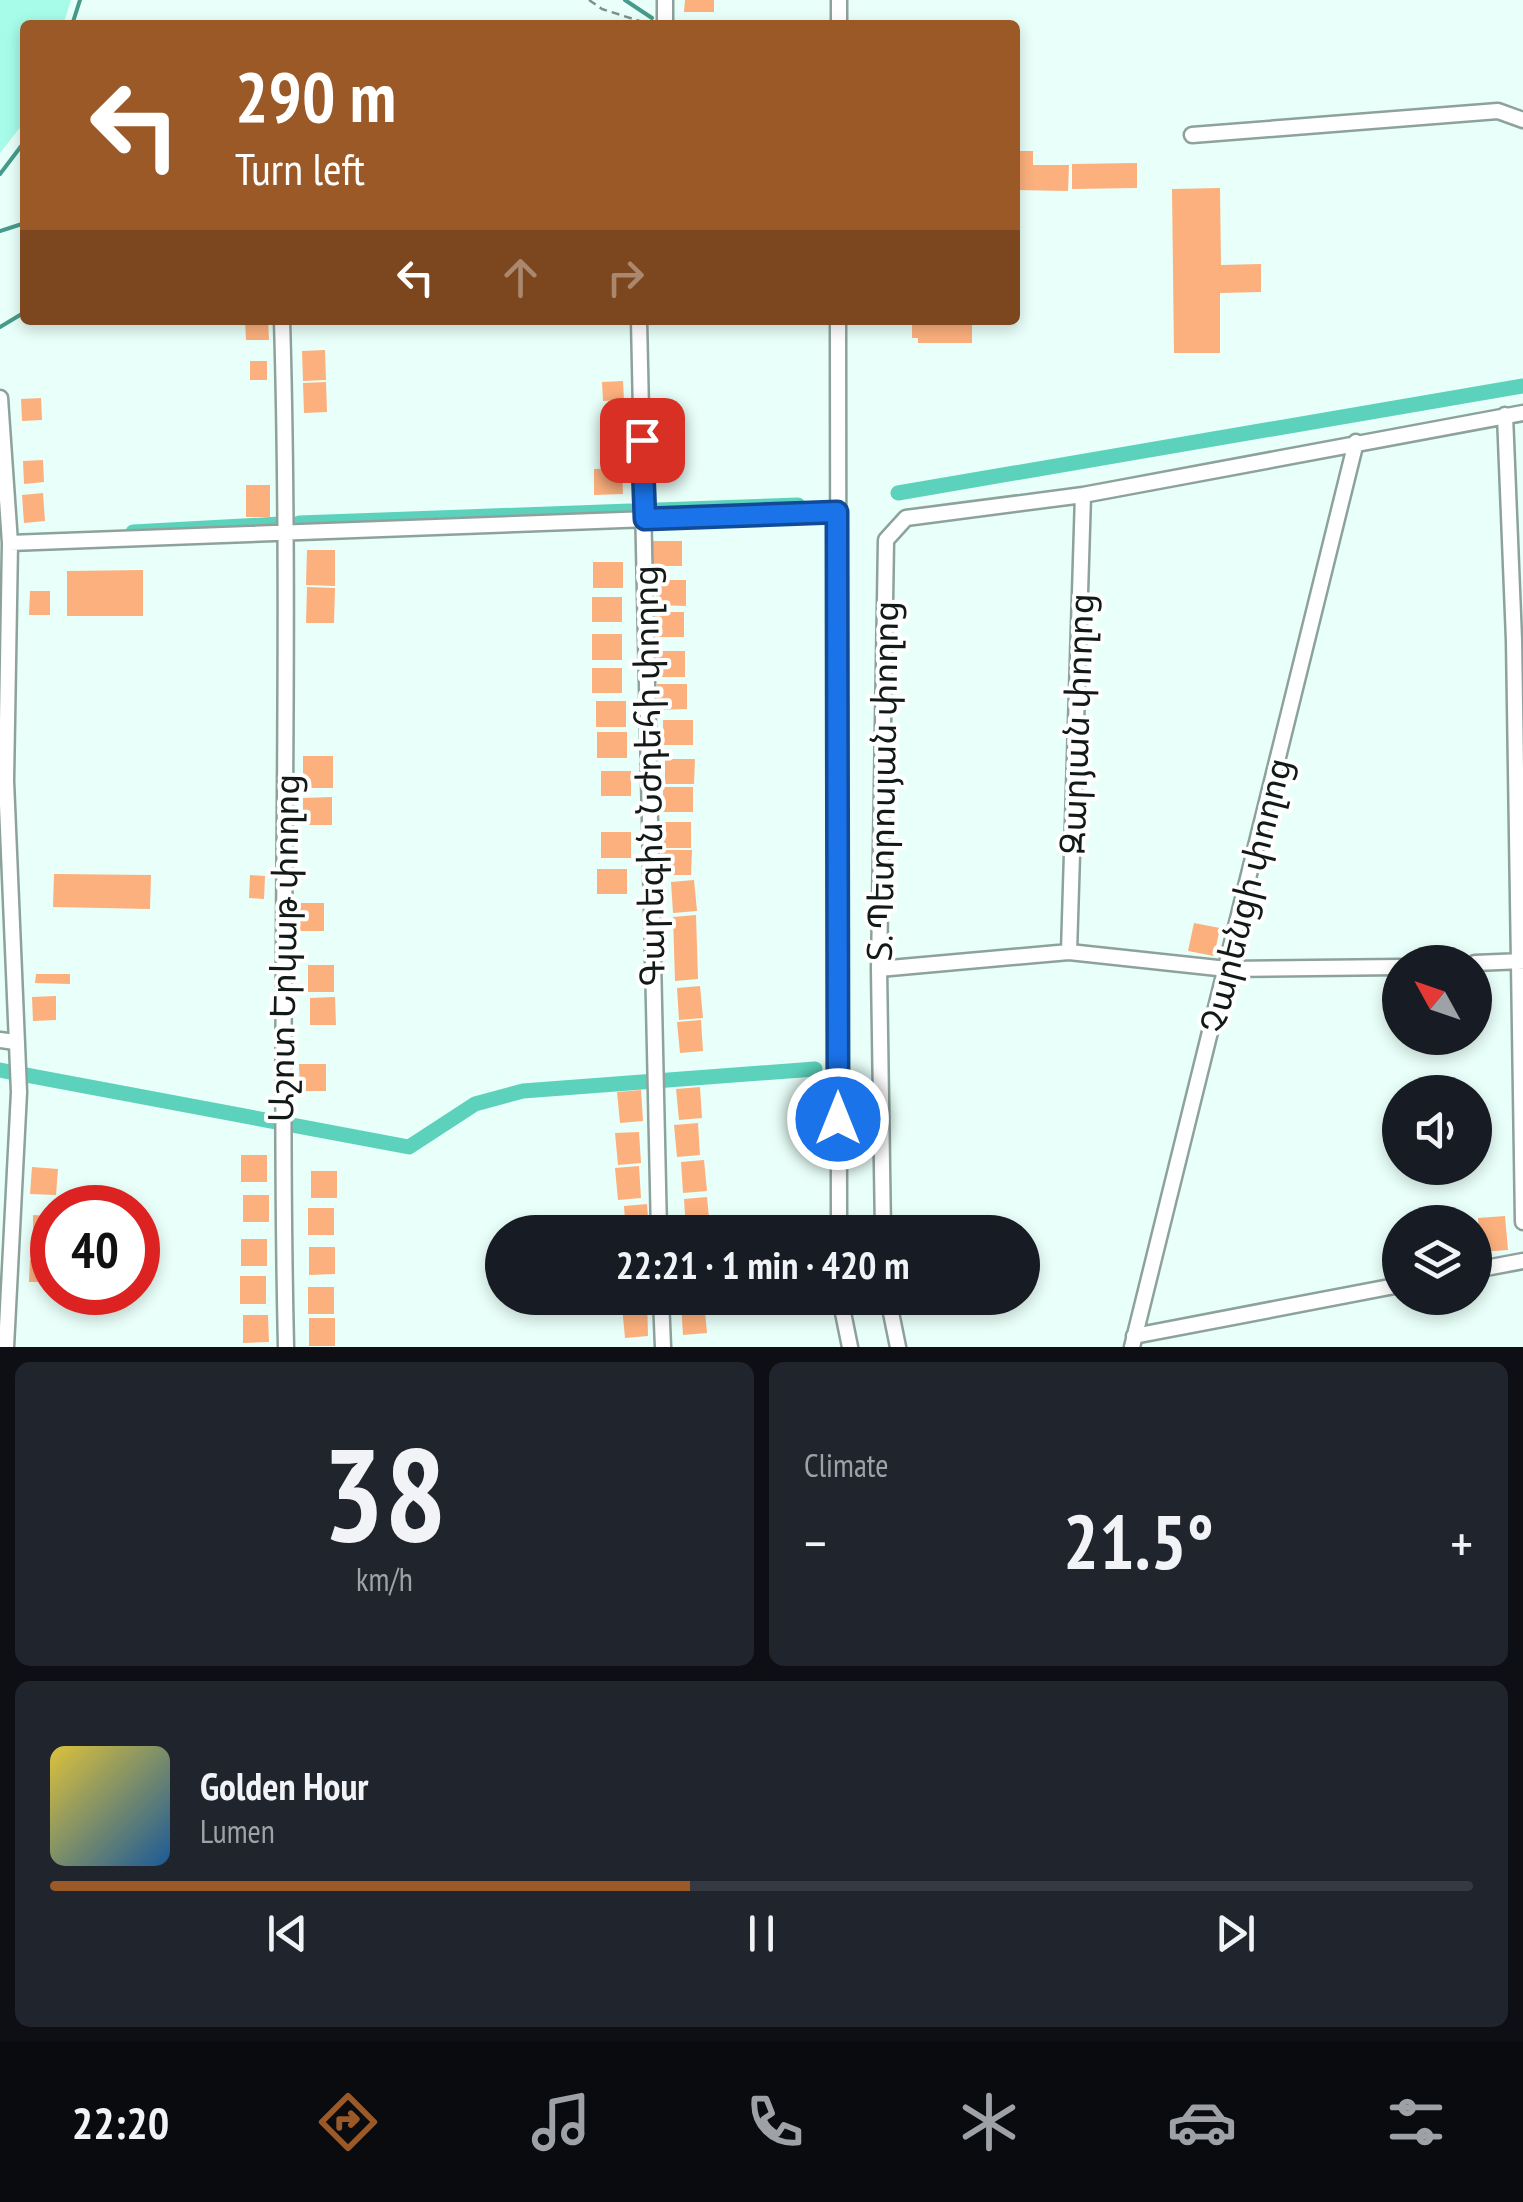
<!DOCTYPE html>
<html lang="en">
<head>
<meta charset="utf-8">
<style>
  body { margin:0; font-family:"PT Sans Narrow","Noto Sans Armenian",sans-serif; background:#20242c; color:#f1f3f6; height:100vh; display:flex; flex-direction:column; font-size:38px; white-space:nowrap }
  * { box-sizing:border-box; margin:0 }
  p { font-size:32px; color:#9ea1a6 }
  .icon { flex:none; width:55px; height:55px; fill:none; stroke:currentColor; stroke-width:2; stroke-linecap:round; stroke-linejoin:round }
  .map { position:relative; height:1347px; overflow:hidden }
  .drawer { display:flex; flex-direction:column; gap:15px; padding:15px; background:#0d0f14; flex:1 }
  .drawer>* { flex:none }
  .top-card { position:absolute; left:20px; top:20px; width:1000px; height:305px; border-radius:10px; box-shadow:0 5px 15px #0003; background:#9b5927; color:#fff; overflow:hidden }
  .needle { width:65px; rotate:310deg }
  .controls { position:absolute; left:1382px; top:945px; display:grid; gap:20px }
  .controls a { display:grid; place-items:center; width:110px; height:110px; border-radius:50%; background:#171b24; box-shadow:0 5px 15px #0003; font-size:50px }
  .speed { position:absolute; left:30px; top:1185px; display:flex; gap:20px; font-size:50px; font-weight:700; text-align:center }
  .speed>* { display:grid; place-content:center; width:130px; height:130px; border-radius:50%; background:#171b24; box-shadow:0 5px 15px #0003; line-height:1 }
  .speed .limit { border:15px solid #d22; background:#fff; color:#111 }
  .pin { position:absolute; display:grid; place-items:center; width:85px; height:85px; color:#fff; margin:-42px; border-radius:20px; box-shadow:0 5px 15px #0006 }
  .me { position:absolute; width:110px; margin:-55px; rotate:0deg; stroke-linejoin:round; filter:drop-shadow(0 0 8px #0008) }
  .turn { display:flex; align-items:center; gap:35px; height:210px; padding:0 50px; font-size:45px }
  .turn .icon { width:130px; height:130px; stroke-width:2.5 }
  .turn b { display:block; font-size:70px; line-height:85px }
  .lanes { display:flex; align-items:center; height:95px; padding:0 50px; background:#0003; justify-content:center; gap:50px; direction:ltr }
  .lanes .off { opacity:.35 }
  .big { font-size:75px; font-weight:700; line-height:1.1 }
  .drawer .card { flex:1; display:flex; flex-direction:column; justify-content:center; gap:15px; min-width:0; padding:0 35px; border-radius:15px; background:#20242c }
  .drawer .dial { align-items:center; gap:0 }
  .dial b { font-size:130px; line-height:1 }
  .song { display:flex; align-items:center; gap:30px }
  .cover { width:120px; height:120px; border-radius:15px; background:linear-gradient(135deg,hsl(50 70% 55%),hsl(210 70% 35%)) }
  .played { height:10px; border-radius:5px; background:linear-gradient(90deg,#9b5927 45%,#363941 45%) }
  .keys { display:flex; justify-content:space-around; direction:ltr }
  .heat { display:flex; justify-content:space-between; align-items:center; font-size:55px; direction:ltr }
  .drawer .tiles { flex:1; display:grid; gap:15px; grid-template-columns:1fr 1fr }
  .card:last-child { grid-column:span 2 }
  .trip { position:absolute; left:485px; top:1215px; width:555px; height:100px; border-radius:50px; background:#171b24; box-shadow:0 5px 15px #0003; font-weight:700; line-height:100px; text-align:center }
  .menu { display:flex; height:160px; justify-content:space-around; align-items:center; background:#090b0e; color:#9ea1a6 }
  .menu .icon { width:70px; height:70px }
  .menu .current { color:#9b5927 }
  .menu b { font-size:45px; color:#f1f3f6 }
  .map>svg:first-child { display:block }
  .green { fill:#a6fbe9 }
  .lines { fill:none; stroke-linecap:round; stroke-linejoin:round }
  .stream { stroke:#469b8b; stroke-width:4 }
  .canal { stroke:#5cd2bc; stroke-width:15 }
  .building { fill:#fcb07d }
  .minor-casing { stroke:#8ea29d; stroke-width:19 }
  .path { stroke:#81908c; stroke-width:2.5; stroke-dasharray:8 5; stroke-linecap:butt }
  .minor { stroke:#fff; stroke-width:14 }
  .route-casing { stroke:#114b97; stroke-width:25 }
  .route { stroke:#1a73e8; stroke-width:18 }
  .labels { text-anchor:middle; dominant-baseline:central; stroke-width:8; stroke-linejoin:round; paint-order:stroke }
  .street-label { font-size:35px; fill:#121a18; stroke:#fff }
</style>
</head>
<body>
<div class="map">
<svg width="1523" height="1347" viewBox="0 0 1523 1347">
  <rect width="100%" height="100%" fill="#e9fff9"/>
  <path class="green" d="M0,0H71L63,25H25V121L0,153Z"/>
  <g class="lines">
    <path class="stream" d="M625,0L652,18
      M72,25L80,0
      M0,174L25,141
      M0,231L25,223
      M0,327L25,312"/>
    <path class="canal" d="M898,493L1523,386
      M658,510L798,505
      M299,523L630,511
      M133,532L280,524
      M0,1070L409,1147L475,1104L523,1091L815,1069"/>
  </g>
  <path class="building" d="M685,0H714V12H684Z
    M1015,151H1033V165H1069L1068,191L1015,190Z
    M1137,163V188L1072,189V164Z
    M1220,188L1221,265L1261,264V292L1220,293V353H1174L1172,189Z
    M245,320H268L269,340H246Z
    M912,320L972,324V343H918V338H912Z
    M325,350L326,380L303,381L302,351Z
    M250,361H267V380H250Z
    M623,381L624,400L603,401L602,382Z
    M326,382L327,412L304,413L303,383Z
    M41,398L42,420L22,421L21,399Z
    M43,460L44,482L24,484L23,461Z
    M622,468L623,494L594,495V469Z
    M246,485H270V517H246Z
    M43,493L45,521L24,523L22,495Z
    M652,541H682V566H651Z
    M307,550H335V586L306,585Z
    M593,562H623V588H593Z
    M143,570V616H67V571Z
    M656,580H686V606L656,605Z
    M307,587L335,588L334,623H306Z
    M30,591H50V615H29Z
    M592,597H622V622H592Z
    M654,612H684V637H654Z
    M592,634H622V660H592Z
    M655,651H685V677H655Z
    M592,668H622V693H592Z
    M657,684H687V709L656,710Z
    M596,701H626V727H596Z
    M663,720H693V745H663Z
    M597,732H627V758H597Z
    M303,756H333V788H303Z
    M665,759H695L694,784H665Z
    M601,771H631V796H601Z
    M663,787H693V812H663Z
    M332,797V825H303V798Z
    M661,822H691V848H661Z
    M601,832H631V858H601Z
    M661,850H692L691,875H661Z
    M597,869H627V894H597Z
    M54,874L151,875L150,909L53,907Z
    M250,875L265,876L264,899L249,898Z
    M694,880L697,911L673,913L671,882Z
    M298,903H324V931H298Z
    M696,915L698,979L675,981L673,917Z
    M1194,923L1220,928L1214,956L1188,951Z
    M308,965H334V992H308Z
    M36,974H70V984L35,983Z
    M700,986L703,1018L679,1020L677,988Z
    M56,996V1020L33,1021L32,997Z
    M335,997L336,1025H310V998Z
    M701,1020L703,1051L680,1053L677,1022Z
    M299,1064H326V1091H300Z
    M700,1087L702,1118L679,1120L676,1089Z
    M641,1090L643,1121L620,1123L617,1092Z
    M698,1123L700,1155L677,1157L674,1125Z
    M639,1132L641,1163L618,1165L615,1133Z
    M241,1155H267V1182H241Z
    M704,1160L707,1191L683,1193L681,1162Z
    M639,1166L641,1198L618,1200L615,1168Z
    M32,1167L58,1169L56,1195L30,1194Z
    M311,1171H337V1198H311Z
    M243,1195H269V1222H243Z
    M707,1197L710,1228L686,1230L684,1199Z
    M647,1204L649,1232H626L624,1206Z
    M308,1208H334V1235H308Z
    M33,1215L52,1216V1237L33,1236Z
    M1505,1216L1508,1250L1480,1252L1478,1218Z
    M241,1239H267V1266H241Z
    M309,1247H335V1274L309,1275Z
    M30,1260L52,1261V1282H29Z
    M240,1276H266V1304H240Z
    M308,1287H334V1314H308Z
    M623,1298H647L648,1336L625,1338L622,1306L636,1305H624Z
    M704,1301L707,1333L683,1335L681,1303Z
    M243,1315H268L269,1342L243,1343Z
    M309,1318H335V1346H309Z"/>
  <g class="lines">
    <g class="minor-casing">
      <path id="minor" d="M839,0V25
        M665,25V0
        M1192,135L1498,111L1523,120
        M282,320C292,662 278,1005 286,1347
        M639,320L659,1232
        M838,320L839,1232
        M0,398L10,543L6,781L19,1092L6,1347
        M1505,415L1514,640L1523,1222
        M10,543L837,512
        M1069,952L1083,495
        M1475,963L1523,961
        M879,969L1069,952L1227,969L1400,967
        M0,1040L15,1042
        M883,1232L879,969L886,540L906,518L1083,495L1523,413
        M1475,1270L1523,1261
        M661,1298L663,1347
        M840,1298L850,1347
        M888,1298L898,1347
        M1134,1336L1400,1285
        M1132,1347L1356,442"/>
    </g>
    <path class="path" d="M589,0L602,9L652,25"/>
    <use href="#minor" class="minor"/>
  </g>
  <g class="lines">
    <g class="route-casing">
      <path id="route" d="M642,440L645,519L837,512L838,1119"/>
    </g>
    <use href="#route" class="route"/>
  </g>
  <g class="labels">
    <g class="street-label">
      <text transform="translate(1076 724) rotate(-88)">Զարյան փողոց</text>
      <text transform="translate(648 776) rotate(-91)">Գարեգին Նժդեհի փողոց</text>
      <text transform="translate(882 781) rotate(-89)">Տ. Պետրոսյան փողոց</text>
      <text transform="translate(1245 895) rotate(-76)">Չարենցի փողոց</text>
      <text transform="translate(283 948) rotate(-89)">Աշոտ Երկաթ փողոց</text>
    </g>
  </g>
</svg>
<div class="controls">
<a><svg class="needle" viewBox="-14 -14 28 28"><path d="M0-13l5 13h-10z" fill="#e53935"/><path d="M0 13l5-13h-10z" fill="#9ea1a6"/></svg></a>
<a><svg class="icon" aria-label="sound" viewBox="0 0 24 24"><path d="M4 9h4l5-4v14l-5-4H4zM17 9q2 3 0 6"/></svg></a>
<a><svg class="icon" aria-label="layers" viewBox="0 0 24 24"><path d="M12 4l9 5-9 5-9-5zM3 14l9 5 9-5"/></svg></a>
</div>
<div class="speed"><div class="limit">40</div></div>
<div class="pin" style="left:642px;top:440px;background:#d93025"><svg class="icon" aria-label="arrive" viewBox="0 0 24 24"><path d="M6 21V4h12l-3 4 3 4H6"/></svg></div>
<svg class="me" style="left:838px;top:1119px" viewBox="-20 -20 40 40"><circle r="17" fill="#1a73e8" stroke="#fff" stroke-width="3"/><path d="M0-11L8 9 0 5-8 9z" fill="#fff"/></svg>
<div class="trip">22:21 · 1 min · 420 m</div>
<div class="top-card">
<div class="turn"><svg class="icon" aria-label="left" viewBox="0 0 24 24"><path d="M17 20v-9H6M10 6l-5 5 5 5"/></svg><div><b>290 m</b>Turn left</div></div>
<div class="lanes"><svg class="icon" aria-label="left" viewBox="0 0 24 24"><path d="M17 20v-9H6M10 6l-5 5 5 5"/></svg><svg class="icon off" aria-label="ahead" viewBox="0 0 24 24"><path d="M12 20V5M6 11l6-6 6 6"/></svg><svg class="icon off" aria-label="right" viewBox="0 0 24 24"><path d="M7 20v-9h11M14 6l5 5-5 5"/></svg></div>
</div>
</div>
<section class="drawer">
<div class="tiles">
<div class="card dial"><b>38</b><p>km/h</p></div>
<div class="card"><p>Climate</p>
<div class="heat"><a>−</a><b class="big">21.5°</b><a>+</a></div>
</div>
<div class="card">
<div class="song"><i class="cover"></i><div><b>Golden Hour</b><p>Lumen</p></div></div>
<div class="played"></div>
<div class="keys"><svg class="icon" aria-label="previous" viewBox="0 0 24 24"><path d="M18 5L8 12l10 7zM5 5v14"/></svg><svg class="icon" aria-label="pause" viewBox="0 0 24 24"><path d="M8 5v14M16 5v14"/></svg><svg class="icon" aria-label="next" viewBox="0 0 24 24"><path d="M6 5l10 7-10 7zM19 5v14"/></svg></div>
</div>
</div>
</section>
<nav class="menu">
<b>22:20</b>
<svg class="icon current" aria-label="directions" viewBox="0 0 24 24"><path d="M12 3l9 9-9 9-9-9zM9 14v-3h6M13 9l2 2-2 2"/></svg>
<svg class="icon" aria-label="music" viewBox="0 0 24 24"><path d="M9 18V5l10-2v13"/><circle cx="6" cy="18" r="3"/><circle cx="16" cy="16" r="3"/></svg>
<svg class="icon" aria-label="phone" viewBox="0 0 24 24"><path d="M5 4h4l2 5-3 2q2 4 5 5l2-3 5 2v4C11 20 4 13 5 4z"/></svg>
<svg class="icon" aria-label="climate" viewBox="0 0 24 24"><path d="M12 3v18M4 7l16 10M4 17L20 7"/></svg>
<svg class="icon" aria-label="car" viewBox="0 0 24 24"><path d="M5 17H2v-5l4-1 3-4h7l3 4 3 1v5h-3M9 17h6M6 11h13"/><circle cx="7" cy="17" r="2"/><circle cx="17" cy="17" r="2"/></svg>
<svg class="icon" aria-label="filters" viewBox="0 0 24 24"><path d="M4 7h16M4 17h16"/><circle cx="9" cy="7" r="2"/><circle cx="15" cy="17" r="2"/></svg>
</nav>
</body>
</html>
